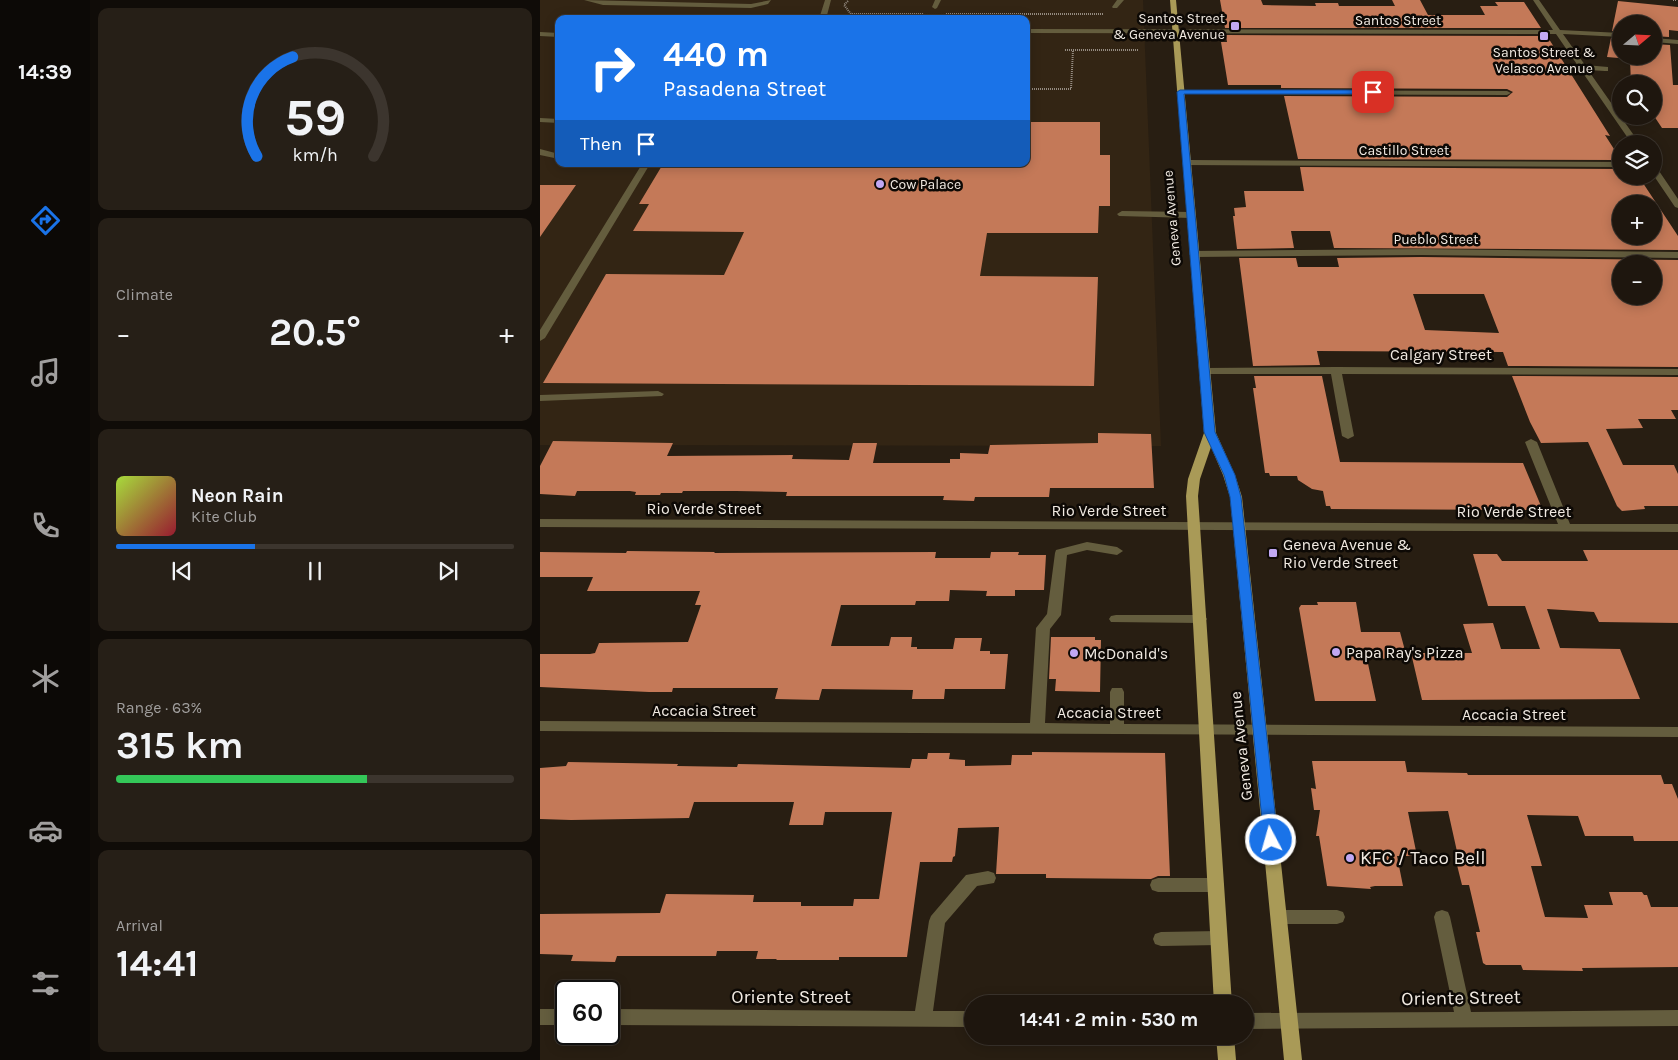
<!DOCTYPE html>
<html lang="en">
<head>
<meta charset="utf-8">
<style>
  body { margin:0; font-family:Karla,sans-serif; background:#261f17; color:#f1f3f6; height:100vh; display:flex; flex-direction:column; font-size:19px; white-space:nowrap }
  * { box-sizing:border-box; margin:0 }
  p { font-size:16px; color:#a19f9e }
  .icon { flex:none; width:28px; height:28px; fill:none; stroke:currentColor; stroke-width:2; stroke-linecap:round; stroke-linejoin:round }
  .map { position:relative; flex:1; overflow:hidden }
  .sheet { display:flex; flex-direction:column; gap:8px; padding:8px; background:#100c08; width:450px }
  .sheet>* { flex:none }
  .guide { position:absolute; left:15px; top:15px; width:475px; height:152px; border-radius:10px; box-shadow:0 2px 12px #0003,0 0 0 1px #3c352e; background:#1a73e8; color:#fff; overflow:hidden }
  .needle { width:32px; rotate:71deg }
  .buttons { position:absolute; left:1072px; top:15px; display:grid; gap:10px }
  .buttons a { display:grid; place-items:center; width:50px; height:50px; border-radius:50%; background:#1e160e; box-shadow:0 2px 12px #0003,0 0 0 1px #3c352e; font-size:25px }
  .speed { position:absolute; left:15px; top:980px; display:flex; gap:10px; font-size:25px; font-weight:700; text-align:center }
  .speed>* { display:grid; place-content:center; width:65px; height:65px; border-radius:50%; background:#1e160e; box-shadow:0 2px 12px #0003,0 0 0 1px #3c352e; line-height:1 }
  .speed .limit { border:2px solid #111; border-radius:8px; background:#fff; color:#111 }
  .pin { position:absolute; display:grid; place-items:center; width:42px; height:42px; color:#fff; margin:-21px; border-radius:10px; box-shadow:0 2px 8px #0006 }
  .me { position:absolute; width:55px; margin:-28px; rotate:354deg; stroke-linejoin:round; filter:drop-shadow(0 0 4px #0008) }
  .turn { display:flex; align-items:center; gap:18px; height:105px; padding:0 25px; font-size:22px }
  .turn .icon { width:65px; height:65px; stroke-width:2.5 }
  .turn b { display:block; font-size:35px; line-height:42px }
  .then { display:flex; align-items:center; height:48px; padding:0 25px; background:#0003; gap:10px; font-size:19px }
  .big { font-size:38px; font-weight:700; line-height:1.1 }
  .sheet .tile { flex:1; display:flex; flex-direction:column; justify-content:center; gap:8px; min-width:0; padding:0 18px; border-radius:10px; background:#261f17 }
  .sheet .dial { align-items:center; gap:0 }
  .dial svg { height:130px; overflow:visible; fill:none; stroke:#3c352e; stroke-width:7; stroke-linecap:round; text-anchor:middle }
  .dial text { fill:#f1f3f6; stroke:none }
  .song { display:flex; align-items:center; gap:15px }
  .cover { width:60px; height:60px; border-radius:8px; background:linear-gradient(135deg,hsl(80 70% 55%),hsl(350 70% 35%)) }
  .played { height:5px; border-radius:2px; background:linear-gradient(90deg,#1a73e8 35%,#3c352e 35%) }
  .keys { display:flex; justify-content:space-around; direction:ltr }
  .heat { display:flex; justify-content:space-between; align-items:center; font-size:28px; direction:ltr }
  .charge { height:8px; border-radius:4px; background:linear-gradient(90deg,#34c759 63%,#3c352e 0) }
  .trip { position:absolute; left:424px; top:995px; width:290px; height:50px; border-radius:25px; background:#1e160e; box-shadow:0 2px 12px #0003,0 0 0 1px #3c352e; font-weight:700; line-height:50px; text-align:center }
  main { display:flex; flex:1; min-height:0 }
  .dock { display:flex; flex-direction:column; width:90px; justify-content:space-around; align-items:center; background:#0c0906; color:#a19f9e }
  .dock .icon { width:35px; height:35px }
  .dock .on { color:#1a73e8 }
  .dock b { font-size:22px; color:#f1f3f6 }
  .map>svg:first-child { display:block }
  .built { fill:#332514; fill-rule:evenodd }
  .building { fill:#c47958; fill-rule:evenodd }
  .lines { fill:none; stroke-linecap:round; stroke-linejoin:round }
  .path { stroke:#948b81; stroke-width:2; stroke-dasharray:1 1; stroke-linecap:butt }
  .minor { fill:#645d3e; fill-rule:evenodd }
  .major { fill:#a99a57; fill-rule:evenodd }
  .route { fill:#1a73e8; stroke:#114b97 }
  .poi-dot { fill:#c1a8f3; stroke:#0d0905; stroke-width:2 }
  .labels { text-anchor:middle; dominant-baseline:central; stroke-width:5; stroke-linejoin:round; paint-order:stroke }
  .far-poi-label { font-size:14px; fill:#f1eae2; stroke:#0d0905; text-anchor:end }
  .far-street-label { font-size:14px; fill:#f1eae2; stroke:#0d0905 }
  .street-label { font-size:16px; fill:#f1eae2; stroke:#0d0905 }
  .poi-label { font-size:16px; fill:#f1eae2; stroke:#0d0905; text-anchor:start }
  .near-poi-label { font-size:19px; fill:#f1eae2; stroke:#0d0905; text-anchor:start }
  .near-street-label { font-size:19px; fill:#f1eae2; stroke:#0d0905 }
</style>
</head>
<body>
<main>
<nav class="dock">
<b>14:39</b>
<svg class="icon on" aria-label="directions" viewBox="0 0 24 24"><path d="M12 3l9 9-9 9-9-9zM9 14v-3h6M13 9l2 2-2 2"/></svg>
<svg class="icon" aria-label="music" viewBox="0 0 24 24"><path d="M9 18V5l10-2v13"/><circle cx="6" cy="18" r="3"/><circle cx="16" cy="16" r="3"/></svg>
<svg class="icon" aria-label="phone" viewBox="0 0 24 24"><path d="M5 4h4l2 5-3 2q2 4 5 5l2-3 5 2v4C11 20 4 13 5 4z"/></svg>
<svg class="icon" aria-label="climate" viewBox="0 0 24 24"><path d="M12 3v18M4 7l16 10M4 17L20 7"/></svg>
<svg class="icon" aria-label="car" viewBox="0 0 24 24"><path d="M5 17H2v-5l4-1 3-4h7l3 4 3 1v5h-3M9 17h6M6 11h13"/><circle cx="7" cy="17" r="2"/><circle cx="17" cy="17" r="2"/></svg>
<svg class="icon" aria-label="filters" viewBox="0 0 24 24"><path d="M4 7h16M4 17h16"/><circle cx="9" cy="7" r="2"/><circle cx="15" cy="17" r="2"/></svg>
</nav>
<section class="sheet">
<div class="tile dial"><svg viewBox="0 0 100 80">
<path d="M14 69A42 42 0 1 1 86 69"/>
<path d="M14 69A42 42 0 0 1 36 8" stroke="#1a73e8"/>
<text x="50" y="56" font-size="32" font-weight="700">59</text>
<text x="50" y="72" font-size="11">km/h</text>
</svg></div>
<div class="tile"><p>Climate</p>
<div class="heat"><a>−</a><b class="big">20.5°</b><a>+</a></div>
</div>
<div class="tile">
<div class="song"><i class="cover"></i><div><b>Neon Rain</b><p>Kite Club</p></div></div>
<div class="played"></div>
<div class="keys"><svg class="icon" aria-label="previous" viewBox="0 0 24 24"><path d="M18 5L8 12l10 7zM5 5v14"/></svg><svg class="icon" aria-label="pause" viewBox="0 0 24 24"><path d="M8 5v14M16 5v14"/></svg><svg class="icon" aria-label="next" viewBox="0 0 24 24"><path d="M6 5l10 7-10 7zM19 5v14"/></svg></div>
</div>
<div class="tile"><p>Range · 63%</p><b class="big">315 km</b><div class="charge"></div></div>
<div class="tile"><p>Arrival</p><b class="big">14:41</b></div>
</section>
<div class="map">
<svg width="1138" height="1060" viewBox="0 0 1138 1060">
  <rect width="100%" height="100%" fill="#281e12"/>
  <path class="built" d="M0,0H603L621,446L0,445ZM19,19H486V164H19Z"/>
  <path class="building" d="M680,0H721L723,5L776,6L775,3H798L799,6H855L852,0H880L888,15H945L940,6H958L955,2H984L1001,28H685Z
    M1078,1L1138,7V31L1129,30V37L1114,36V24H1081V31H1072Z
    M686,35L1007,36L1070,136L1065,135L1081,160L758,159L744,96L967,97L973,92L967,89L741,88V85H688L681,42H687Z
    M1071,38L1081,39V56H1114V44L1130,45L1133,85H1138V128H1122L1114,116V84H1091L1090,59L1067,57Z
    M486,122H560V155H570V206H559L558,233H447L440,276L558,277L554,386L3,383L66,274L184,275L204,232L93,231L109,204H99L123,164H486Z
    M760,167L1081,169V176L1099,177L1138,236V250L794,248L790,231H751L754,248L697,249L693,216H695L694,208L706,207L704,191H764ZM1081,204H1114V236H1081Z
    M0,185H36L0,237Z
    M881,257L1138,260V367L968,366L963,352L777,351L780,365L713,366L699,258H756L758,267H799L797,258ZM1081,264H1114V296H1081ZM873,294H944L959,333L885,330Z
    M714,376H782L800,462L983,463L1001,506H996L997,510L791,509L790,506H786L783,491L772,489L758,480L757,476H730L729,473H725L713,388H716Z
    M972,376L1138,377V410H1131L1136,419H1098L1103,428L1066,429L1083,465H1134L1138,474V506H1104L1105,509L1082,511L1077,506L1048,442L1001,443L990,422Z
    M558,433L611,434L614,488H510L509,497H435L434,501L403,500L404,496H246L247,492L196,491H143L142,493H121L120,495H95L96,492L90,491H37L35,496L0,494V466L13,441L133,443L127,456L253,455L252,459L309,460L313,443H337L333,463H410V459H420V453L448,454L450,445L558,443Z
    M1043,550H1138V623L1059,622L1054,612L1007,609L1020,648L1080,649L1100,699L882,700L871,653H932L923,624L953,623L961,649H1000L985,606H948L933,554H957L962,561H1048Z
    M87,551L175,552L174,553L396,552L395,558H450L451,552H479L478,555H506L504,590H475V596H446L447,591L410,590L409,601H376L375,605H301L291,646H349L351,637H372L371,647H377V649H413L415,638H442L440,651H450V654H468L465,689H405L404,699H372L373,690L282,689L279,700L235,699L238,688H133L132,692H109L0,687V654H50L55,653L59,643L148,642L161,605H155L160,591H47L53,577H0V552L86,553Z
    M777,602H816L821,632H860L867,658L827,659L836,701H775L759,608L761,605H778Z
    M511,637H555V640H561L560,692L515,691L516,679H509Z
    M492,752L625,753L630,876H618L611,879L506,878V874H456L459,827L418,828L415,856L413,857L412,862H380L367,957H299V960H236L237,959H216L218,951H177L176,956H77L75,962L31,961L33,955L0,954V914L120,913L126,894L214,895L213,902H261V906H313L314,899H339L352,812H285L283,825H249L254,802H154L149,818L31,820L0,819V768L26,766L28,762L138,764L137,766L197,767L198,764L370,768L372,759H387L388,753H410L409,759L425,760V766L471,765L472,755H492Z
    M772,761H865L867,772L927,773L928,775H1121L1124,784H1132L1138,799V841H1094L1093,836H1045L1038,816L987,815L1002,866H991L1005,917L1048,918L1044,905H1073L1069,892H1102L1104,895H1107L1111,907H1138V967L1042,968L1043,971L983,970L981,965H946L943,963L936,932H940L929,885H922L917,865H920L908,811L868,812L877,856H857L863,886H835L830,887L831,889L787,886L779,836H776L780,810H774L771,788L776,789Z"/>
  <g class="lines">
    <path class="path" d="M1133,0H1136
      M308,1L304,5L311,14H384
      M406,14H564
      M525,50H599
      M486,89H531L533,50"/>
    <path class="minor" d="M44,0L211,4L231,0L228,4L211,8L63,5Z
      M285,0H291L286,19H279Z
      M395,0H401L397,8L395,9L392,7Z
      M577,0H584L577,8H573L572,7Z
      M993,0H999L1020,30L1081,33V37L1023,34L1045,65L1068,67V71H1065L1048,70L1100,144H1092L1016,34L486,33V29L1013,30Z
      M0,32L19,33V37L0,36Z
      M1114,38L1138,40V44L1114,42Z
      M638,90L967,91L971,93L967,95L641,94L637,92Z
      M0,118L19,119V123L0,122Z
      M0,149L19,154V159L0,155Z
      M647,160L1081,162V167L644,165L643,163Z
      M102,164H110L5,338L0,341V330Z
      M1114,167L1117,168L1138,199V208L1135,207L1114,176Z
      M582,211L651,212L656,215L651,218L579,216L577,214Z
      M881,249L1138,252V258L881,255L654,257L649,254L654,251Z
      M796,367L1138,369V375L802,374L814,436L808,439L802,436L791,374H664L659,371L664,368Z
      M118,391L124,394L122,396L0,401V395Z
      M991,439L997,442L1030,524H1138V532L0,527V519L1018,524L985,442Z
      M547,542L577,547L583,551L577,555L547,550L527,555L521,615L510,629L505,723L570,724V692L572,688H582L584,692V724L1138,727V737L0,731V721L490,723L496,628L507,614L515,553L516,550Z
      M576,615H660L665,616L667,619L665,622L660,623L571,622L569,619L571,616Z
      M448,871L454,873L456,878L454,883L437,886L405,923L393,1011H432V1027L69,1025V1009L375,1011L389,921L391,916L426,875Z
      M618,878H676L682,880L684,885L682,890L676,892H618L612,890L610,885L612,880Z
      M739,910H797L803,912L805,917L803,922L797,924H739L733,922L731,917L733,912Z
      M902,910L908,912L910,917L931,1012L1138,1010V1026L705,1029V1013L914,1012L894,917L896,912Z
      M679,931L685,933L687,938L685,943L679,945L621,946L615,944L613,939L615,934L621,932Z
      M0,1009H26V1025H0Z"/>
    <path class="major" d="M630,0H636L676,433L695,475L702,497L762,1060H744L690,497L683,475L671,447L660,479L658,496L692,1004H674L646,496L648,479L664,433Z
      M676,1036H694L696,1060H678Z"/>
  </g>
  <path class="route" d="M640,90H833L836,92L833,94H644L675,432L695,475L701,497L738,840L736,844L731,845L726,844L724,840L690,497L684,475L664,432L637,92Z"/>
  <g class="poi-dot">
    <rect x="690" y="21" width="10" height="10" rx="2.5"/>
    <rect x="999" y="31" width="10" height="10" rx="2.5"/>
    <circle cx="340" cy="184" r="5"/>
    <rect x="728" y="548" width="10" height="10" rx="2.5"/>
    <circle cx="796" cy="652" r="5"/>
    <circle cx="534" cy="653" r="5"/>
    <circle cx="810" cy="858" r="5"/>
  </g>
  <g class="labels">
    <g class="far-poi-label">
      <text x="685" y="18">Santos Street<tspan x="685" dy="16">&amp; Geneva Avenue</tspan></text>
      <text x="1004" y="52" text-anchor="middle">Santos Street &amp;<tspan x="1004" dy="16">Velasco Avenue</tspan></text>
      <text x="350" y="184" text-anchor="start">Cow Palace</text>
    </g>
    <g class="far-street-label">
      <text x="858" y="20">Santos Street</text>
      <text x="864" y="150">Castillo Street</text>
      <text transform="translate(632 218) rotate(-95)">Geneva Avenue</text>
      <text x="896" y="239">Pueblo Street</text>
    </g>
    <g class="street-label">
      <text x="901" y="354">Calgary Street</text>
      <text x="164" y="508">Rio Verde Street</text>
      <text x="569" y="510">Rio Verde Street</text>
      <text x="974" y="511">Rio Verde Street</text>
      <text x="164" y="710">Accacia Street</text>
      <text x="569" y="712">Accacia Street</text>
      <text x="974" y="714">Accacia Street</text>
      <text transform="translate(701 746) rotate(-96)">Geneva Avenue</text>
    </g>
    <g class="poi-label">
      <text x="743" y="544">Geneva Avenue &amp;<tspan x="743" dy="18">Rio Verde Street</tspan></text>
      <text x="806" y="652">Papa Ray's Pizza</text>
      <text x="544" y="653">McDonald's</text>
    </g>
    <g class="near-poi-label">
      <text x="820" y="858">KFC / Taco Bell</text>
    </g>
    <g class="near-street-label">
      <text x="251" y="997">Oriente Street</text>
      <text transform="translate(921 998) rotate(-1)">Oriente Street</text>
    </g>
  </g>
</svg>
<div class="buttons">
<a><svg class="needle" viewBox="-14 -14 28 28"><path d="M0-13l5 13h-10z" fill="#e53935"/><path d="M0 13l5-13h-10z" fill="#a19f9e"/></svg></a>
<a><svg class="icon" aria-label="search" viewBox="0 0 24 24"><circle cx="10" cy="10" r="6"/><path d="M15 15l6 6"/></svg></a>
<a><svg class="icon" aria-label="layers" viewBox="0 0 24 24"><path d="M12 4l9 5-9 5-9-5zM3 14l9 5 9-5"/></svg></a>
<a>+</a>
<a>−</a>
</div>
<div class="speed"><div class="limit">60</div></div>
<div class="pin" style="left:833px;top:92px;background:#d93025"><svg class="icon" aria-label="arrive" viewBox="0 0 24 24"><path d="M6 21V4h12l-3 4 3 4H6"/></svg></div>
<svg class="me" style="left:731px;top:840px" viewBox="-20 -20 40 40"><circle r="17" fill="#1a73e8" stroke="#fff" stroke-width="3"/><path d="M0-11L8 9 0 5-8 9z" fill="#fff"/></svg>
<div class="trip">14:41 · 2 min · 530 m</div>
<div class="guide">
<div class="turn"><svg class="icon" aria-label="right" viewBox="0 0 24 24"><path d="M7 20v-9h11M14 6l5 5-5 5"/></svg><div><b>440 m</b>Pasadena Street</div></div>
<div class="then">Then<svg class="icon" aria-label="arrive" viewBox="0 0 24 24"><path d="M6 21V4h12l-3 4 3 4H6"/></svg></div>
</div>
</div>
</main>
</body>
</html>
